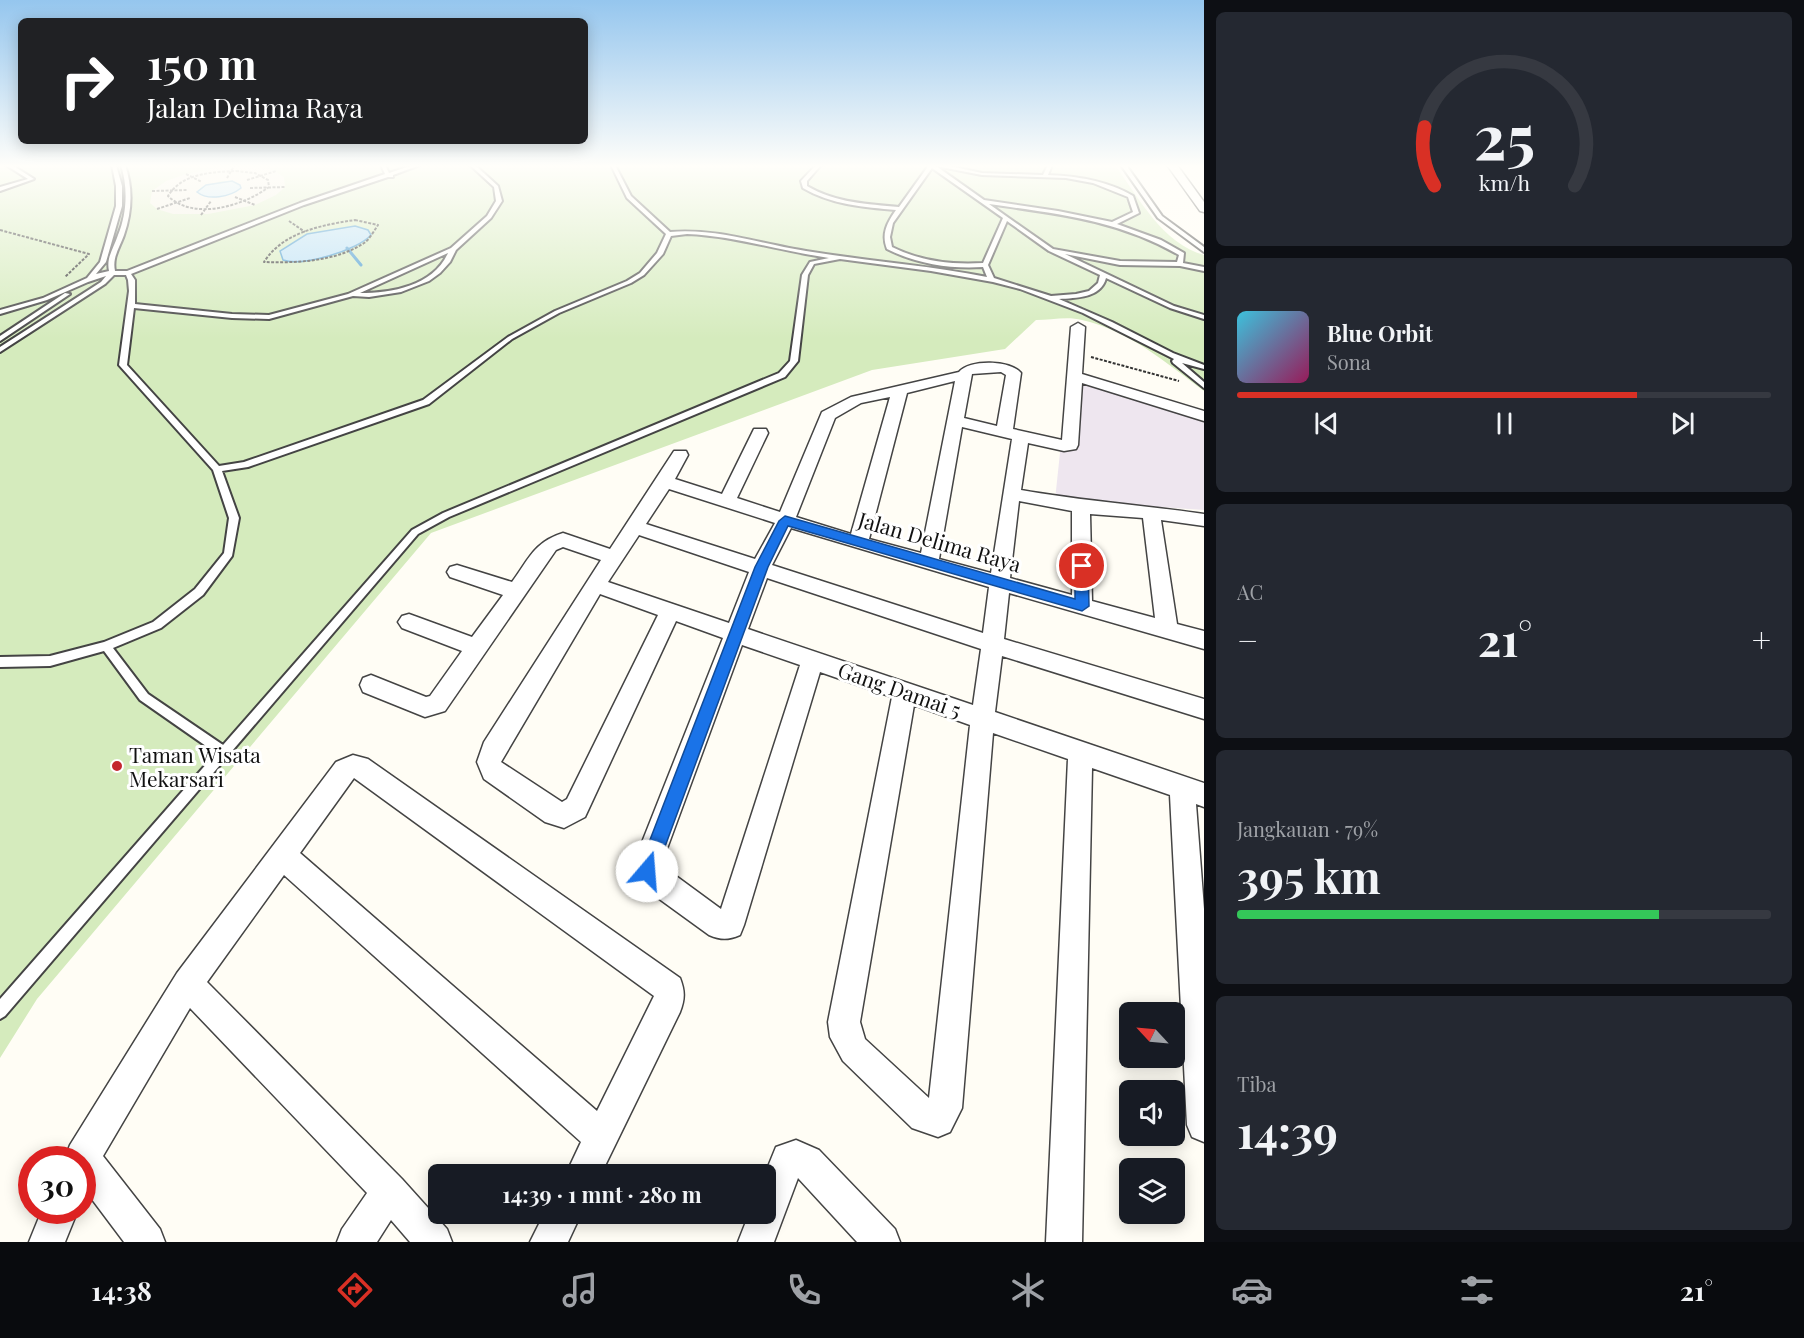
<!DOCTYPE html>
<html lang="id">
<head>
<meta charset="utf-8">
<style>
  body { margin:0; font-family:"Playfair Display",serif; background:#242831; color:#f1f3f6; height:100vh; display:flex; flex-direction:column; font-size:22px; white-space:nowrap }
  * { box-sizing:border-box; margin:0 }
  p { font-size:20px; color:#9ea1a6 }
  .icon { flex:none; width:33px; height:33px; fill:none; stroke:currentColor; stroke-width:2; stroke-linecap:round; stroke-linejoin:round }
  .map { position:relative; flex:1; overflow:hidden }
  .drawer { display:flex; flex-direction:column; gap:12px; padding:12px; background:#0d0f14; width:600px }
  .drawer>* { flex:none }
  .top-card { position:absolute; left:18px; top:18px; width:570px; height:126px; border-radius:9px; box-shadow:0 3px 15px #0003; background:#202124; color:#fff; overflow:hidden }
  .needle { width:39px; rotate:296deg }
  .fabs { position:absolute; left:1119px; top:1002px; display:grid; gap:12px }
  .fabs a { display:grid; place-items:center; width:66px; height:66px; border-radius:9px; background:#171b24; box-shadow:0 3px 15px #0003; font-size:30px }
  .speed { position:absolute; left:18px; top:1146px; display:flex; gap:12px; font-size:30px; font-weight:700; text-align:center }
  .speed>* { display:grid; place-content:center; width:78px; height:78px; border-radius:50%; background:#171b24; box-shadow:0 3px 15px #0003; line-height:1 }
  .speed .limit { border:9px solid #d22; background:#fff; color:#111 }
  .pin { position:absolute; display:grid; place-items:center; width:51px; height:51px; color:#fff; margin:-26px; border:3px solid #fff; border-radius:50%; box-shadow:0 2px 6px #0007 }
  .me { position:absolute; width:66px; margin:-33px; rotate:18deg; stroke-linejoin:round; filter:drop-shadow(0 0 4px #0008) }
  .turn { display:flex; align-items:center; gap:21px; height:126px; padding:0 30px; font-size:27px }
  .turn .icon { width:78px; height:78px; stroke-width:2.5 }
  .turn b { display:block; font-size:42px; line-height:51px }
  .big { font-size:45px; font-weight:700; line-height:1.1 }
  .drawer .card { flex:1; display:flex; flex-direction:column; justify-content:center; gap:9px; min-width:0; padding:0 21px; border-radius:9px; background:#242831 }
  .drawer .dial { align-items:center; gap:0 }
  .dial svg { height:156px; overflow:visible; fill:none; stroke:#363941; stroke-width:7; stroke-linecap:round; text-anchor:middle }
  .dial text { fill:#f1f3f6; stroke:none }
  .song { display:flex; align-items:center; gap:18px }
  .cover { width:72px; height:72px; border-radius:9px; background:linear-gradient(135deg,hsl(190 70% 55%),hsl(330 70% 35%)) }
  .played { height:6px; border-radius:3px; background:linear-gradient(90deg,#d93025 75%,#363941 75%) }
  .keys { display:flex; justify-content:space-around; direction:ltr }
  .heat { display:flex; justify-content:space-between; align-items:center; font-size:33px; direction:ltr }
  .charge { height:9px; border-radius:4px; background:linear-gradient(90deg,#34c759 79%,#363941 0) }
  .trip { position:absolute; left:428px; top:1164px; width:348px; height:60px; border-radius:9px; background:#171b24; box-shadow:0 3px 15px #0003; font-weight:700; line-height:60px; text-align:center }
  .tabs { display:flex; height:96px; justify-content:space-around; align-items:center; background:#090b0e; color:#9ea1a6 }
  .tabs .icon { width:42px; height:42px }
  .tabs .active { color:#d93025 }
  .tabs b { font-size:27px; color:#f1f3f6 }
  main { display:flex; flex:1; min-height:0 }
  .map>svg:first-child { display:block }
  .industrial { fill:#eee6ef }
  .green { fill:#d5ebbd }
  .plaza { fill:#f1ede2; fill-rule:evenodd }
  .water { fill:#b9e0f7; stroke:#3f96cf; stroke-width:1.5 }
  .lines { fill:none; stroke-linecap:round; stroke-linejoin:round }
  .stream { stroke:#3f96cf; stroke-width:3 }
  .service-casing { stroke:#444; stroke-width:4 }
  .minor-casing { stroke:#444; stroke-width:3 }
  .path { stroke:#333; stroke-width:2; stroke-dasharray:3 1.5; stroke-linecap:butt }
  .service { fill:#fff; fill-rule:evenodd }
  .minor { fill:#fff; fill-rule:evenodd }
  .route { fill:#1a73e8; stroke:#114b97; stroke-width:1.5 }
  .poi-dot { fill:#c4262e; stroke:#fff; stroke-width:2 }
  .labels { text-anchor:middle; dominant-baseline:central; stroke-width:6; stroke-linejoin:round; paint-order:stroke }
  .street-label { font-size:21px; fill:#111; stroke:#fff }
  .poi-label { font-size:21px; fill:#111; stroke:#fff; text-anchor:start }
</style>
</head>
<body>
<main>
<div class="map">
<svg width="1204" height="1242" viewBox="0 0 1204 1242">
  <rect width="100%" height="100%" fill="#fffdf5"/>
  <path class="industrial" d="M1068,377L1204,410V510L1055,500Z"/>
  <path class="green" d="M0,165H1115C1138,197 1163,244 1204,255V391C1165,362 1130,331 1082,320C1068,316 1050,320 1036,320L1005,349L872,370L431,533L37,999L0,1058Z"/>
  <path class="plaza" d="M222,167H258L273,170L284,177L285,187L276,195L255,205L208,214H173L157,209L150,203L152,191L166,181L186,174ZM221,181H232L241,188L232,193L216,197L199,194L200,188Z"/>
  <path class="water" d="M232,181L240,185L241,188C230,197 208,201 197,192L206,185Z
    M355,226L368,230L371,235C358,250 302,267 283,260L280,251L307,234Z"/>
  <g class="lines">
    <path class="stream" d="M347,248L361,265"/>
    <g class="service-casing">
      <path id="service" d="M6,165H12L34,179L0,191V187L28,179Z
        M112,165H116L122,186V206L106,262L96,274L109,271C106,257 114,248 118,235C127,213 128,188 121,165H125C133,188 132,212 124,235C120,247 112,257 115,271H127L300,203L385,174L381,165H385L389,173L413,165H420L393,175V177H388L304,205L131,274L135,280V304L232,314L269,315L348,294L451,248L487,216L496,201L494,187L470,165H475L498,186L502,201L491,218L456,250L450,262L440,273L429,281L401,292L369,297L353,296L269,319L232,318L134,308L127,365L219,466L244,462L423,400L508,337L555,311L627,281L640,273L657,253L666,234L627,198L611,165H615L631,196L670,232C717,228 760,244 806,251C866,261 927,265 987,277L983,267C949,269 917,264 887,249C881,234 887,223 896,210C864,207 832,205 803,188L801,181L816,165H821L807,181V186C836,203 867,204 899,207L929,165H945L982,173L1043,175L1048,165H1052L1048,175C1077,176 1108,181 1133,196L1139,213L1117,224L1161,240L1184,253L1183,263L1204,267V271L1180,266L1120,265L1065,254L1174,306L1204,315V319L1170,308L1106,278C1101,298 1076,298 1059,299L1112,322L1173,353L1204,365V369L1182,363L1204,382V388L1173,363L1172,361L1174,359L1083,313L1020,289L993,282L931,271L840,259L814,264L808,275L798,361L785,377L449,517L418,534L5,1016L0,1019V999L216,753L140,700L104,651L50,666L0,667V657L50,656L104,642L153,622L195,589L224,553L229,518L213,470L119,365L129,291L128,280L126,275H114L105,284L0,352V347L101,282L106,276L88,282L47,300L0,314V310L43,298L87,278L100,262L116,206V186ZM936,166L982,175L1066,178L1093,183L1128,197L1133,212L1112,222L1058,211L984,200ZM932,168L1003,218L983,263C951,265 920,261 892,247L890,237L893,223ZM989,204C1058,214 1118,220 1179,255L1177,262L1120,261L1053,249ZM1007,221L1049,251L1100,275L1098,283L1089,291L1076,294L1051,296L994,278L988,265ZM687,234C735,236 781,251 829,258L810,262L802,275L790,361L779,373L443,513L412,530L223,745L148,694L113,648L161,628L203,595L232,556L239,518L222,471L248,467L429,404L512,339L559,313L631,283L644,275L663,254L671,236ZM448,253C433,286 392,293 360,293Z
        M1121,165H1126L1162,216L1204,247V252L1158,218Z
        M65,293L70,294L0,341V336Z"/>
    </g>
    <g class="minor-casing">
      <path id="minor" d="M1167,165H1177L1204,202V212L1200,211Z
        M1078,323L1085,327L1082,374L1204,411V421L1082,383L1078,445L1076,449L1064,451L1028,443L1021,490C1082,501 1143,505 1204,514V526L1161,520L1177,624L1204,631V649L1009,593L1004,639L1204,699V719L1002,656L995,712L1204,783V807L1196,804L1204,909V1142L1192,1137L1187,1125L1170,795L1092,768L1082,1242H1046L1068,759L993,733L962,1108L950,1132L938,1137L912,1128L843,1061L830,1037L828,1022L892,697L820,672L744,925L740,935C728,940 721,940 709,935L640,885L633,865L723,638L676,621L585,817L564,828L545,822L484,779L477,762L484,742L601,560L563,547L556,550L445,711L425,717L363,692L360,685L363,678L371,675L426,697L430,696L462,651L402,628L398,622L402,616L409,614L472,637L503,595L450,577L447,572L450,567L457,565L512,582C529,559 534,542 563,533L610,549L674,451H686L688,455L675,479L722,494L754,429H766L768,433L737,498L780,512L822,412L851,397L959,372C969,359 1011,360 1021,373L1013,429L1062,440L1071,327ZM1001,372L1006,375L997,426L964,418L972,374ZM955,381L921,553L869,539L907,393ZM890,397L851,534L796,517L835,418L861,403ZM962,427L1012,439L991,573L939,559ZM669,489L775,523L755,559L646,524ZM1019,501L1072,511V595L1010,578ZM1090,514L1143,518L1155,618L1092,601ZM791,528L989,587L983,633L772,565ZM639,535L749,572L729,623L608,582ZM767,578L981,649L973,705L748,629ZM600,594L658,615L567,799L562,802L501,762ZM742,645L800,665L721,909L661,865ZM914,705L970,725L929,1098L865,1039L860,1022Z
        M353,755L368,759L680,978C685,991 685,999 680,1012L601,1174H566L581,1142L284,875L207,982L402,1179L447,1229L452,1242H410L391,1220L377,1242H337L342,1229L367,1193L190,1008L103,1156L160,1229L165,1242H124L82,1186V1160H64L70,1145L177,973L336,762ZM354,778L654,996L597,1111L300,853Z
        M796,1140L819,1150L895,1229L900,1242H857L798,1178L774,1242H738L749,1214H765V1174L776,1147Z
        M42,1210H78L65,1242H29Z
        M544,1214H581L568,1242H530Z"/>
    </g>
    <path class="path" d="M236,171L255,173L268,180L269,187C243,206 194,221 168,196C182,173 212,172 236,171Z
      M186,174L202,182
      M227,178L234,166
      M247,180L276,171
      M250,188L285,187
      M152,191L188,190
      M235,197L255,205
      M157,209L190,198
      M201,215L211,201
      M355,220L378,225C374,231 369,240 364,243C335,262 296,263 264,262C283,232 322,225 355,220Z
      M289,221L305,232
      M0,230L89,254L65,277
      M1091,357L1179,381"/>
    <use href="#service" class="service"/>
    <use href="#minor" class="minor"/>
  </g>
  <linearGradient id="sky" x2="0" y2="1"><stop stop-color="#95c6ee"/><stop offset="0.49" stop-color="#fffefa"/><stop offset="1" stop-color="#fffefa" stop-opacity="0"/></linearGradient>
  <rect width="1204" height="339" fill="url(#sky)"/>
  <path class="route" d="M785,516L1075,599V566L1082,562L1088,566L1089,606L1082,611L788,526L768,567L656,871L653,877L647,880L641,877L638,871L755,567L779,521Z"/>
  <circle class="poi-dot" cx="117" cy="766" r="6"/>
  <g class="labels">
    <g class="street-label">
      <text transform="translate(940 541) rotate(16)">Jalan Delima Raya</text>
      <text transform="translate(900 689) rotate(19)">Gang Damai 5</text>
    </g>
    <g class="poi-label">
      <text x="129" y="754">Taman Wisata<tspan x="129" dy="24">Mekarsari</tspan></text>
    </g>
  </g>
</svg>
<div class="fabs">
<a><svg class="needle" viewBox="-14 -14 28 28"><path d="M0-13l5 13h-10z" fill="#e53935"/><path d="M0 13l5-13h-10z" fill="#9ea1a6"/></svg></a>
<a><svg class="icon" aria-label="sound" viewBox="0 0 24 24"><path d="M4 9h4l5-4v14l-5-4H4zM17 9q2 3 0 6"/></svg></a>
<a><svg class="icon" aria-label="layers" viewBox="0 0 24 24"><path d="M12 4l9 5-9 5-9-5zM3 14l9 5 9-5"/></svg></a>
</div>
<div class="speed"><div class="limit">30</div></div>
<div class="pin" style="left:1082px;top:566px;background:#d93025"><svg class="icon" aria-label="arrive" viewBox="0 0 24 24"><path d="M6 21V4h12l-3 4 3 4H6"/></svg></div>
<svg class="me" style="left:647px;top:871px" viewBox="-20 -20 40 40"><circle r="19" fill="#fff"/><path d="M0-13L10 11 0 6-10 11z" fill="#1a73e8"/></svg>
<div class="trip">14:39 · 1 mnt · 280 m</div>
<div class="top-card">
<div class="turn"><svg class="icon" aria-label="right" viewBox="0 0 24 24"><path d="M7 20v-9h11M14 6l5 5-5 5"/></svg><div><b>150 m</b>Jalan Delima Raya</div></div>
</div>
</div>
<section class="drawer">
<div class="card dial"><svg viewBox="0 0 100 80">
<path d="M14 69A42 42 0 1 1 86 69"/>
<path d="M14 69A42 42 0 0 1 9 39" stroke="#d93025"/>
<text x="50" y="56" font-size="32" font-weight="700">25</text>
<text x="50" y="72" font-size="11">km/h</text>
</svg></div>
<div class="card">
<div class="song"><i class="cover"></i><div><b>Blue Orbit</b><p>Sona</p></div></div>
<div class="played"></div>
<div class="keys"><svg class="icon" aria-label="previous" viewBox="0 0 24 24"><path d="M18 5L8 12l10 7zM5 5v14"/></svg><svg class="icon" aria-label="pause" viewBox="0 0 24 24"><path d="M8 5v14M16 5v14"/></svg><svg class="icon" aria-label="next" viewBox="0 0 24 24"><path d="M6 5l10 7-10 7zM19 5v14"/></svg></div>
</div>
<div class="card"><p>AC</p>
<div class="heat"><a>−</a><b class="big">21°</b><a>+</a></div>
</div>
<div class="card"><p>Jangkauan · 79%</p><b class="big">395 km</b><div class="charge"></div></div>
<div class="card"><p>Tiba</p><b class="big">14:39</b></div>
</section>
</main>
<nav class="tabs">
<b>14:38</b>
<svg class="icon active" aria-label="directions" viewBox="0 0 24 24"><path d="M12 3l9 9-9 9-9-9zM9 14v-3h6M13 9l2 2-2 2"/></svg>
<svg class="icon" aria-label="music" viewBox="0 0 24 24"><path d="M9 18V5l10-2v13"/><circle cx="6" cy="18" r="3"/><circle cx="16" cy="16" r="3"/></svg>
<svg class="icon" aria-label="phone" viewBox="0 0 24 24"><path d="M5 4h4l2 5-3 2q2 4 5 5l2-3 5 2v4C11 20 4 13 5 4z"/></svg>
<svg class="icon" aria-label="climate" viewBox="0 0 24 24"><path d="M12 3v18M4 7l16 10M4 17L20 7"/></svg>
<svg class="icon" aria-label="car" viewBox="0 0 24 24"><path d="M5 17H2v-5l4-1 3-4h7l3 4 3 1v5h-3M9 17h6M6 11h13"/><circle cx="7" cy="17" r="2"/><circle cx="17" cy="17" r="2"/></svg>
<svg class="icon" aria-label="filters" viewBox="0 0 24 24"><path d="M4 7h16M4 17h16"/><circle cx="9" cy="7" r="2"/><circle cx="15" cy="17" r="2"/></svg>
<b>21°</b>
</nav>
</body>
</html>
